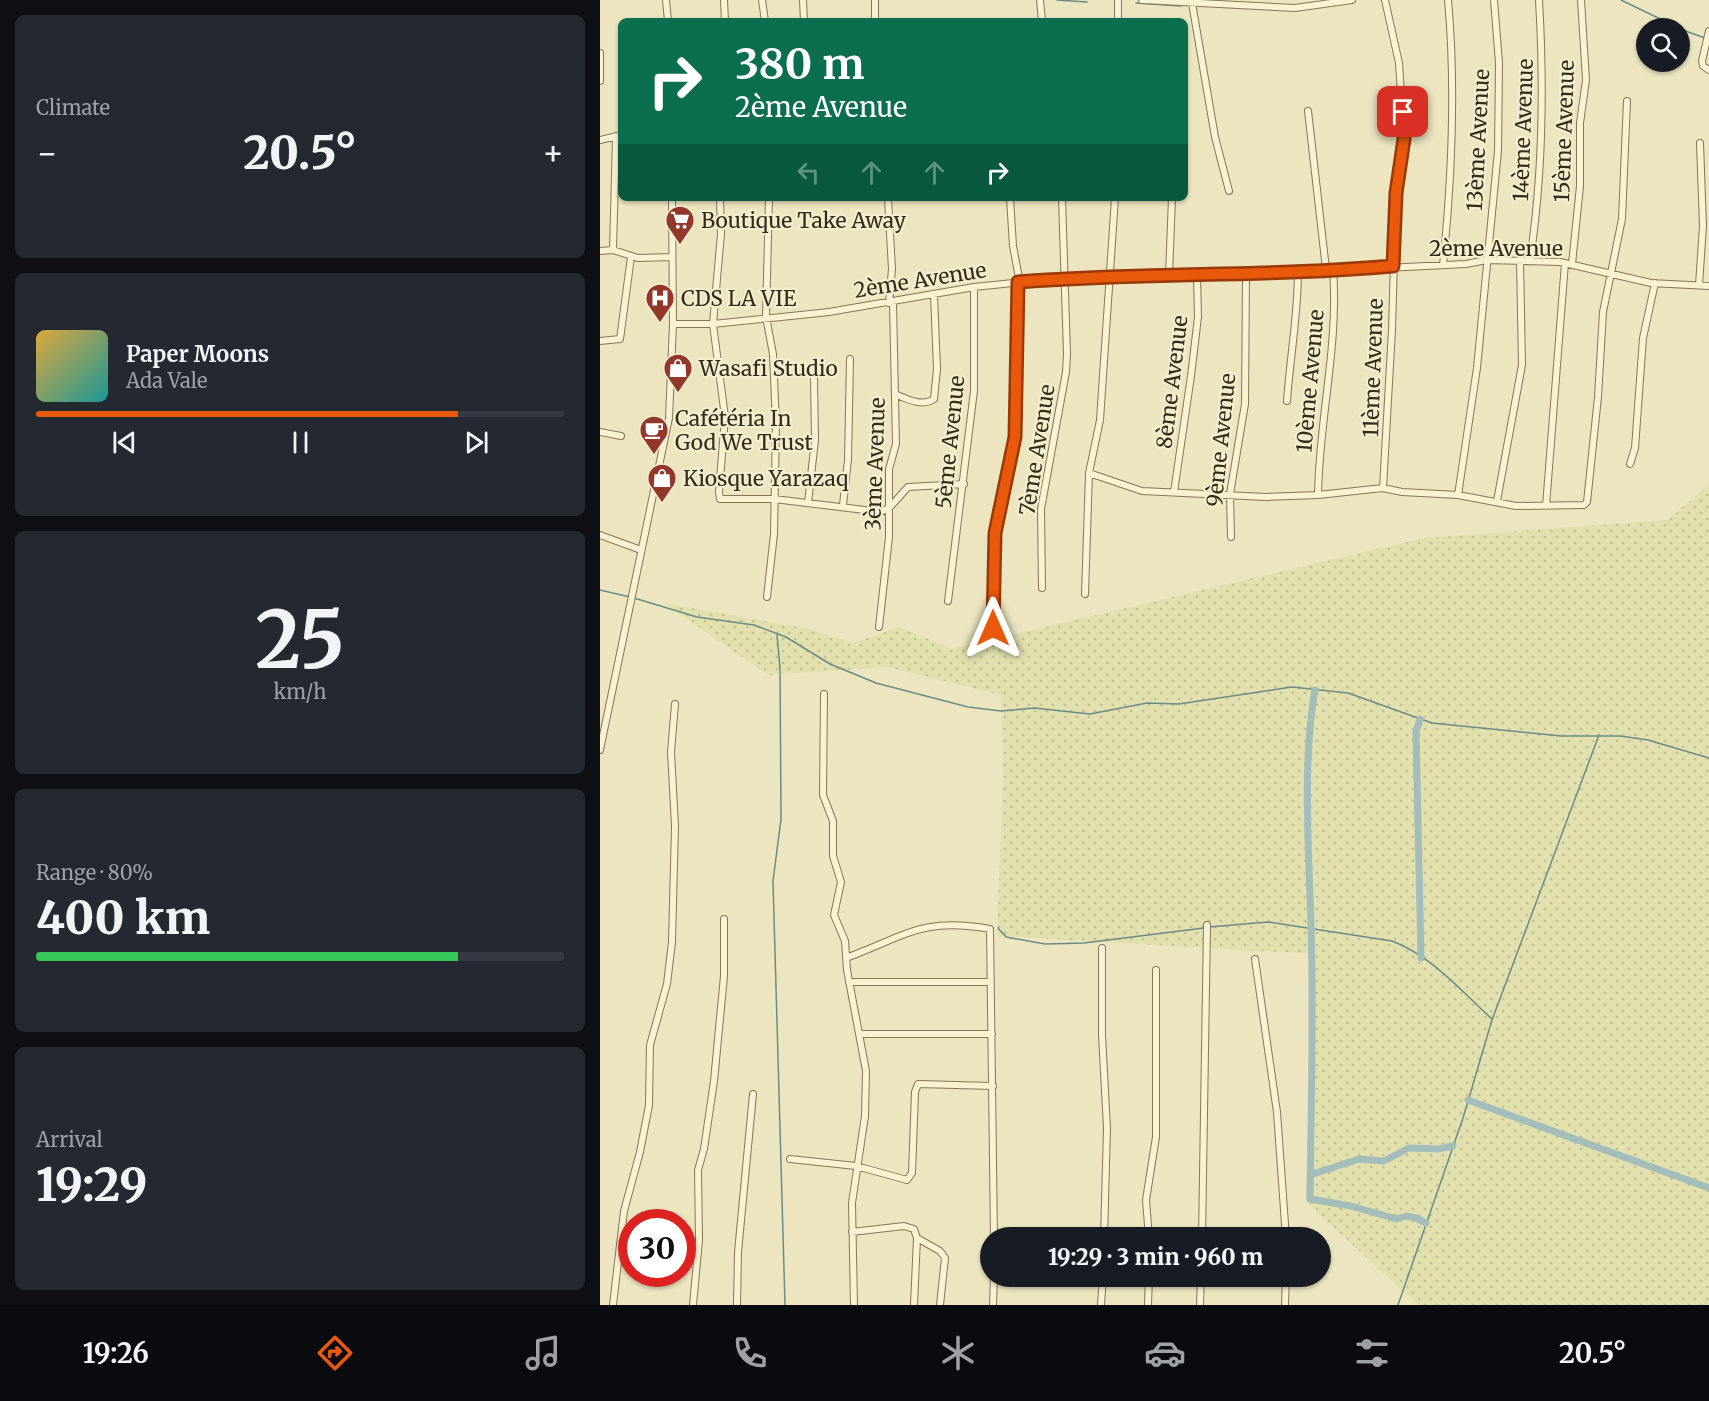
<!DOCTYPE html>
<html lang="en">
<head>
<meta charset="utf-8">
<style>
  body { margin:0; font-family:Merriweather,serif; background:#242831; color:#f1f3f6; height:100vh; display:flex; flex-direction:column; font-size:22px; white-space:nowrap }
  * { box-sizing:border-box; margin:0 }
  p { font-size:20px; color:#9ea1a6 }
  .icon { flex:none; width:33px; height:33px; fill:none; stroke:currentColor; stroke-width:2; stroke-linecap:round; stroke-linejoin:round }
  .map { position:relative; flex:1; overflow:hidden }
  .panel { display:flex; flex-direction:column; gap:15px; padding:15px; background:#0d0f14; width:600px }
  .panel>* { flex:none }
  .hud { position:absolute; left:18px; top:18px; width:570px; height:183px; border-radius:9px; box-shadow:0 2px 4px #0004; background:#0b6e4f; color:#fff; overflow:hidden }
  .tools { position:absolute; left:1036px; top:18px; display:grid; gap:12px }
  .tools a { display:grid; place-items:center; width:54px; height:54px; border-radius:50%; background:#171b24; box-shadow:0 2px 4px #0004; font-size:30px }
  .speed { position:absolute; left:18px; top:1209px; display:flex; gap:12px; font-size:30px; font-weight:700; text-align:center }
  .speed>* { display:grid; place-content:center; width:78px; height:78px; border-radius:50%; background:#171b24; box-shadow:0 2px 4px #0004; line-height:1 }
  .speed .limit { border:9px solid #d22; background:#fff; color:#111 }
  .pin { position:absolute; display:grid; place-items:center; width:51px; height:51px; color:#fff; margin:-26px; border-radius:12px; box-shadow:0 3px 9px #0006 }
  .me { position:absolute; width:66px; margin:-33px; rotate:0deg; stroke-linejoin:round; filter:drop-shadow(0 0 4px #0008) }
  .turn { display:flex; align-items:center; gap:21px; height:126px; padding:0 18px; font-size:27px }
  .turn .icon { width:78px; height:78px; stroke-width:2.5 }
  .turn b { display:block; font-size:42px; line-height:51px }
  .lanes { display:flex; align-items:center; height:57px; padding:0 18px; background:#0003; justify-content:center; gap:30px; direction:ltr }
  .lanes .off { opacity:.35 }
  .big { font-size:45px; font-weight:800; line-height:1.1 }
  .panel .widget { flex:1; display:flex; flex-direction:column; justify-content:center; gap:9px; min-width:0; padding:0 21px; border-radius:9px; background:#242831 }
  .panel .dial { align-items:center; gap:0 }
  .dial b { font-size:78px; line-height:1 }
  .song { display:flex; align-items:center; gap:18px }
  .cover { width:72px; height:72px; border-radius:9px; background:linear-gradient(135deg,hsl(40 70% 55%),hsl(180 70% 35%)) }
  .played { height:6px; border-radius:3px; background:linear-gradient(90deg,#ea580c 80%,#363941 80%) }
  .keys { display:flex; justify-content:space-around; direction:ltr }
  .heat { display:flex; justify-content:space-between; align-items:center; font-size:33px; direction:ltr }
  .charge { height:9px; border-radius:4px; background:linear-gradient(90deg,#34c759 80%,#363941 0) }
  .trip { position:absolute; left:380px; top:1227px; width:351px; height:60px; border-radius:30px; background:#171b24; box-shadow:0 2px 4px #0004; font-weight:800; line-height:60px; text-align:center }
  .tabs { display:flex; height:96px; justify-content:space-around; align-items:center; background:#090b0e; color:#9ea1a6 }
  .tabs .icon { width:42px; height:42px }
  .tabs .on { color:#ea580c }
  .tabs b { font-size:27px; color:#f1f3f6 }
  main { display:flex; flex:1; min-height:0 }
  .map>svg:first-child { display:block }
  .farmland { fill:url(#farmland-dots) }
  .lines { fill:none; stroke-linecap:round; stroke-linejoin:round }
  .stream { stroke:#6a8c88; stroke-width:1.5 }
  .canal { stroke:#a3beba; stroke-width:7 }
  .minor-casing { stroke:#857658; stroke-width:8 }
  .minor { stroke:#f8f1d2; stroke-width:6 }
  .route-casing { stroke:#983908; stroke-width:15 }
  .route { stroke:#ea580c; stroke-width:10 }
  .labels { text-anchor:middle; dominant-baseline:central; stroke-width:4.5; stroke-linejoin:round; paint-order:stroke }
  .street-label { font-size:21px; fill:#352b1c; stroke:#f4eecf }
  .poi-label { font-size:21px; fill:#352b1c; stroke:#f4eecf; text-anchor:start }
</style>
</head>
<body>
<main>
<section class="panel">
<div class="widget"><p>Climate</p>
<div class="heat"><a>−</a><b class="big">20.5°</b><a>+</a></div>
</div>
<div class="widget">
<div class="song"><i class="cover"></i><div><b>Paper Moons</b><p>Ada Vale</p></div></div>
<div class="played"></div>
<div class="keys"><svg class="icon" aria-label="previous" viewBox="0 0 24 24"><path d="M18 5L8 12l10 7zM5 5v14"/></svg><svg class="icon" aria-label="pause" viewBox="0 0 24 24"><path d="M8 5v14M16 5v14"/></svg><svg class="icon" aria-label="next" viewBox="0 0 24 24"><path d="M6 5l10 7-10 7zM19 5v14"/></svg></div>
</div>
<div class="widget dial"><b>25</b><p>km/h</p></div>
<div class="widget"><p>Range · 80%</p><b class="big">400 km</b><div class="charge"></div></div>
<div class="widget"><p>Arrival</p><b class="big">19:29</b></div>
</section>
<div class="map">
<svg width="1109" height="1305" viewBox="0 0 1109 1305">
  <defs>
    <pattern id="farmland-dots" width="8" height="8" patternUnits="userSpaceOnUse" patternTransform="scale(1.5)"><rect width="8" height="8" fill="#e2e0ad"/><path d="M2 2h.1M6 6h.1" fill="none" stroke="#c2c094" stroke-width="1.8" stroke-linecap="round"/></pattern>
  </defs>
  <rect width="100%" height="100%" fill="#ece5c0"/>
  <path class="farmland" d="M1109,484V1305H818L706,1202L712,954L397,936L403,776L401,695L288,667L168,675L64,603L209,629L253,643L299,627L352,649L824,538L1068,520Z"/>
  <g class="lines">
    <path class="stream" d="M457,0L487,2
      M1021,0L1079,28
      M536,3L581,6
      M1080,29L1105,38
      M797,265L798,230
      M0,590L30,597
      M34,598L97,617L154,625L186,637L230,664L276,683L368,707L401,711L434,708L490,714L547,703L579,704L692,687L748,693L832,723L961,736H1020L1048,740L1109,758
      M177,635L180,668L181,819L173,881L185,1305
      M609,927L668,922L792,941C832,956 861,991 892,1019
      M398,928L406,937L445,944L484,943L604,928
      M798,1305L863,1118L892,1020L999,735"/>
    <path class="canal" d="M715,690C702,762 709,852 711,926C714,1017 711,1108 710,1199L751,1206L797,1219L806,1216L816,1218L826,1223
      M820,719L816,732L821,958
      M868,1100L1109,1188
      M710,1175L759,1159L784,1161L809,1148L838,1149L853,1146"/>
    <g class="minor-casing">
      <path id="minor" d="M66,0L68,21
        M124,0L125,21
        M162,0L165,21
        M203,0L204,21
        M440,0L442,21
        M542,0L695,8L752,0
        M592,3L615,137L629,191
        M275,21V0
        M518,21V0
        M1109,31L1102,61L1103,66L1109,70
        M0,53V81
        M708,111L726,269
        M0,140L21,135
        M120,198L121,234L113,324L125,417L119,492L120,499H174L281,512L290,507L308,487L364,484
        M288,198L292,269L289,303
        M515,198L500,420L489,473L542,491L666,497L718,495L783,488L802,492L858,495L916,506L984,505L987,502L998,397L1003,312L1022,219L1027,101
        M13,250L16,138
        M0,251L13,250L38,258L72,257
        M930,260C943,174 944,86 939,0
        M972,264L980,186V123L986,80L981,0
        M843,265C852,177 856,88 848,0
        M569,275L572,198
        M1099,285L1103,226L1100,143
        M73,324H113L229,312L374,287L452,279L646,275L866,264L886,260L960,262L1051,283L1109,286
        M0,341L20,339L31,257
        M295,394C307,399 322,407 334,399L337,369L334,295
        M687,401C690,358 698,315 698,271
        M0,432L21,436
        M1030,464L1035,448L1043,338L1055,283
        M783,488L792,330L796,193L804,139L799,63L785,0
        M574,492L591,376L598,317L597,275
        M718,495C719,419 739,345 733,269
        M858,495L877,368L898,151L899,63L894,0
        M897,501L922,365L920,260
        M208,503L215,440L214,378
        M243,505L248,460L250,359
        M946,506L965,263
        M0,535L41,550
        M631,537L630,494L645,404L646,275
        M442,588L441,509L466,372L467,353L462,198
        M485,594L489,473
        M167,597L174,534L176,424L173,354L166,317L169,198
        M348,601L374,391V287
        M279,627L289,537V469L296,444L293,303
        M393,628L395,533L415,430L419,278L413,246L410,198
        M224,694L223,795L233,821V856L241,882L234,915L245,941L247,970L266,1071L265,1116L252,1203L254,1305
        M0,750L69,418L73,324L72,198
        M502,948V1035L507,1128L504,1238
        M246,958C306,936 321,917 390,929L394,1238
        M655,959L677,1112L686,1238
        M249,982H389
        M261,1034H392
        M190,1159L256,1166L307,1180L312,1173L315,1092L318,1084L393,1086
        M252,1232L304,1226L314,1229L317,1238L340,1251L345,1258L340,1305
        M549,1238L546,1200L556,1137V970
        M602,1238L607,925
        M13,1305L24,1211L40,1152L49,1105L50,1045L67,984L72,942L75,826L71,752L75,704
        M93,1305L99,1240L98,1170L104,1149L114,1081L124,976V919
        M137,1305L138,1252L153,1094
        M314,1305L317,1238
        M393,1305L394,1276
        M501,1305L503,1276
        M548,1305L549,1276
        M600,1305L601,1276
        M685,1305L686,1276"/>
    </g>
    <use href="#minor" class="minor"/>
  </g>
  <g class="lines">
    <g class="route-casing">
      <path id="route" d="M393,628L395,533L415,437L418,282C543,272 669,277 793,266L796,193L804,139L803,112"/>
    </g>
    <use href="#route" class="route"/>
  </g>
  <defs>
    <g id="supermarket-pin" transform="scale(1.5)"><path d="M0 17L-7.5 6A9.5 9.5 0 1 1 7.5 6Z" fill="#92372a" stroke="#f4eecf"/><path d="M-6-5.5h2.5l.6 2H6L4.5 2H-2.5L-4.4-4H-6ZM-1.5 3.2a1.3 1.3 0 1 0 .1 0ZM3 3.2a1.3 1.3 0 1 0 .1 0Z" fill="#fff"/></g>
    <g id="hospital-pin" transform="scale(1.5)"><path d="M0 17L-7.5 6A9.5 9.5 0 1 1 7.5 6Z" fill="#92372a" stroke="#f4eecf"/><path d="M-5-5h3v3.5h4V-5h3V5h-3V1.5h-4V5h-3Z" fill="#fff"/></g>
    <g id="shop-pin" transform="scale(1.5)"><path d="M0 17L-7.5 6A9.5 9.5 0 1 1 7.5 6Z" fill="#92372a" stroke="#f4eecf"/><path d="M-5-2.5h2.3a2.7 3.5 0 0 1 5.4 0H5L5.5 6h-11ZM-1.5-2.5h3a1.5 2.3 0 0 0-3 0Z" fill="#fff"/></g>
    <g id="cafe-pin" transform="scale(1.5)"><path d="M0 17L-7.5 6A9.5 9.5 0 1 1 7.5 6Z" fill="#92372a" stroke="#f4eecf"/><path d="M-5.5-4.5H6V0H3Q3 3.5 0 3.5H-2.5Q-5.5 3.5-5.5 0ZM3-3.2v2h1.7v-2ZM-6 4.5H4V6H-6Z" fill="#fff"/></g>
  </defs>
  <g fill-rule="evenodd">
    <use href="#supermarket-pin" x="80" y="220"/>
    <use href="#hospital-pin" x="60" y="298"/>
    <use href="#shop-pin" x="78" y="368"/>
    <use href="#cafe-pin" x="54" y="430"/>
    <use href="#shop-pin" x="62" y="478"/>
  </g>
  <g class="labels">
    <g class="street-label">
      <text transform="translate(923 130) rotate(-88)">14ème Avenue</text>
      <text transform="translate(964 131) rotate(-88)">15ème Avenue</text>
      <text transform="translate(878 140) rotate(-87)">13ème Avenue</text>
      <text x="896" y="248">2ème Avenue</text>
      <text transform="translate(320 280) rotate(-9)">2ème Avenue</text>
      <text transform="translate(773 368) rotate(-88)">11ème Avenue</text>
      <text transform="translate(710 381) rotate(-85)">10ème Avenue</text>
      <text transform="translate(572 382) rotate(-83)">8ème Avenue</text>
      <text transform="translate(621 440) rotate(-84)">9ème Avenue</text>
      <text transform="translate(350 442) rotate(-84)">5ème Avenue</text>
      <text transform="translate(437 450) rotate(-81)">7ème Avenue</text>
      <text transform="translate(275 464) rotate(-88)">3ème Avenue</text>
    </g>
    <g class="poi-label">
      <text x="101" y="220">Boutique Take Away</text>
      <text x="81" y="298">CDS LA VIE</text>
      <text x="99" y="368">Wasafi Studio</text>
      <text x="75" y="418">Cafétéria In<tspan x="75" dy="24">God We Trust</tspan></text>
      <text x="83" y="478">Kiosque Yarazaq</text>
    </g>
  </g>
</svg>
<div class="tools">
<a><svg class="icon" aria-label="search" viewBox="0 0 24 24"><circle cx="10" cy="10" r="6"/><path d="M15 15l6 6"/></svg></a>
</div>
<div class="speed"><div class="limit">30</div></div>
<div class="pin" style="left:803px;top:112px;background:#d93025"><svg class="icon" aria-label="arrive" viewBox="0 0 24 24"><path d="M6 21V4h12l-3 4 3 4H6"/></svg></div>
<svg class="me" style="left:393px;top:628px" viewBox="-20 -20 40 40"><path d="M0-17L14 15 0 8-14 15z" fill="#ea580c" stroke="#fff" stroke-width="4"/></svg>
<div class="trip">19:29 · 3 min · 960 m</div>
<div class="hud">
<div class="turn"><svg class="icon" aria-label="right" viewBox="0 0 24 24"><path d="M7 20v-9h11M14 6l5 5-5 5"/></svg><div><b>380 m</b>2ème Avenue</div></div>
<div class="lanes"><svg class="icon off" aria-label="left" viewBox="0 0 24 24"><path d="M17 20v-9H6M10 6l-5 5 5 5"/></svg><svg class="icon off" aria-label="ahead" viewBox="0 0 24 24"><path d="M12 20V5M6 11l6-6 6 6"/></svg><svg class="icon off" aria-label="ahead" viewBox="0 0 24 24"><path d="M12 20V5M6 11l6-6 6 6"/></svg><svg class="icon" aria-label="right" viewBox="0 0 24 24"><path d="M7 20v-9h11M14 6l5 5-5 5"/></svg></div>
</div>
</div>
</main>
<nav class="tabs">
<b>19:26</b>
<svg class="icon on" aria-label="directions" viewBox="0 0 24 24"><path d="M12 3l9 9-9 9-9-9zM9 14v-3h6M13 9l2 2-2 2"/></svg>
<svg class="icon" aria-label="music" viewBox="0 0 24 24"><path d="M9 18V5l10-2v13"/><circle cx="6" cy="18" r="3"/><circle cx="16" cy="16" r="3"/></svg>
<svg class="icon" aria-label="phone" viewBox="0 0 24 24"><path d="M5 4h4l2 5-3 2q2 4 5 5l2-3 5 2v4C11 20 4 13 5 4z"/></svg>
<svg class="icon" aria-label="climate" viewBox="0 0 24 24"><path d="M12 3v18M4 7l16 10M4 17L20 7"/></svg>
<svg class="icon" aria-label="car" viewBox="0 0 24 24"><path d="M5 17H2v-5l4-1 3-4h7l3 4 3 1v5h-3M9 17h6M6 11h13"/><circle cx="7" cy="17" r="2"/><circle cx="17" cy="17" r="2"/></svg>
<svg class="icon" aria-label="filters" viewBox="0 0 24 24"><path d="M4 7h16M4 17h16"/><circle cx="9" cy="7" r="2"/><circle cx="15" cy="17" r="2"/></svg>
<b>20.5°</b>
</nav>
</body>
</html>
